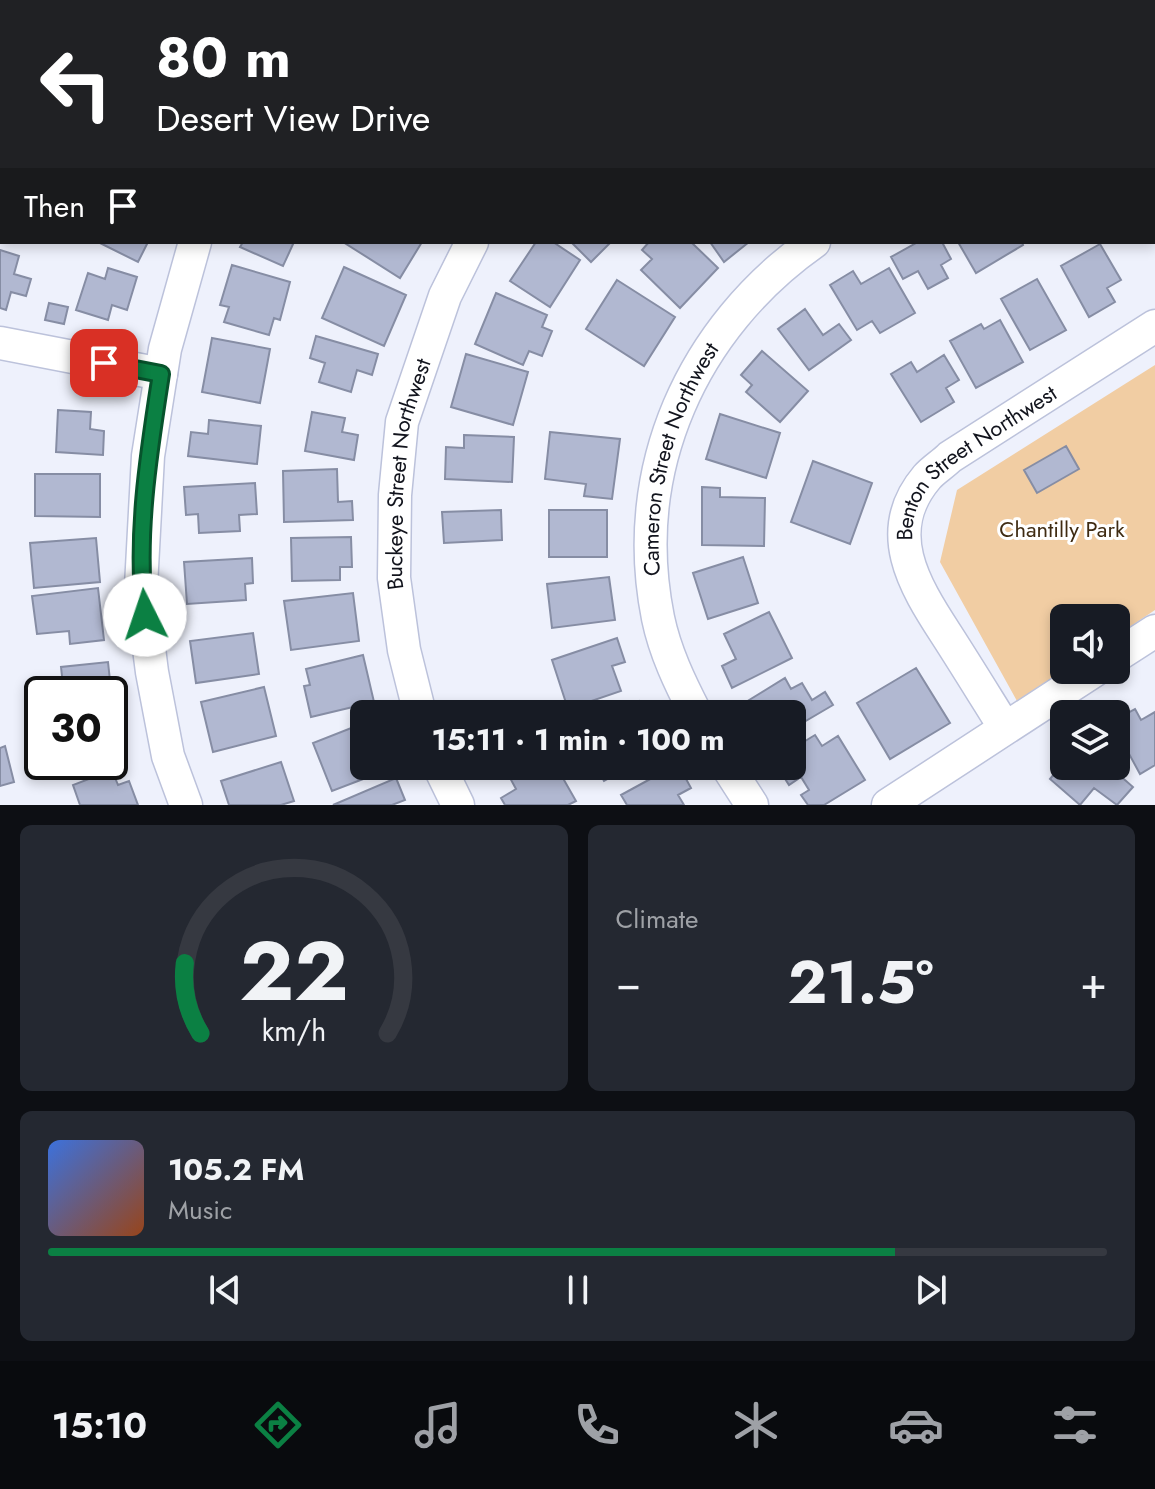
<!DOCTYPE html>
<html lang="en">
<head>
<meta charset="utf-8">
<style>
  body { margin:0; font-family:Jost,sans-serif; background:#242831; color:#f1f3f6; height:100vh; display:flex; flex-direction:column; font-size:30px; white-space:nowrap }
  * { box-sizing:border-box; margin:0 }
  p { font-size:26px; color:#9ea1a6 }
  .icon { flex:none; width:44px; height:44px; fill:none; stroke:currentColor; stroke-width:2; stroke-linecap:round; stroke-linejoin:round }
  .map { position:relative; height:805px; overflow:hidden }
  .panel { display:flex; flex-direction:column; gap:20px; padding:20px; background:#0d0f14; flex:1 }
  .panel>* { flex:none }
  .guide { position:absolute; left:0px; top:0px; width:1156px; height:244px; box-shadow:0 4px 12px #0003; background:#202124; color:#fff; overflow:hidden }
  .tools { position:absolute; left:1050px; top:604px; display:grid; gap:16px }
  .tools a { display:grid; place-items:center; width:80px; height:80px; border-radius:12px; background:#171b24; box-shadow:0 4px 12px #0003; font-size:40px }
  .speed { position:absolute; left:24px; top:676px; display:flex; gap:16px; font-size:40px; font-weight:700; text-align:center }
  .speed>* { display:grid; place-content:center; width:104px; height:104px; border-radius:50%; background:#171b24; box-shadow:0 4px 12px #0003; line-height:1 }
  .speed .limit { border:4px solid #111; border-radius:12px; background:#fff; color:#111 }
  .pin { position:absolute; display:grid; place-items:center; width:68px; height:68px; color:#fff; margin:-34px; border-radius:16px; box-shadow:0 4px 12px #0006 }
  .me { position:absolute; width:88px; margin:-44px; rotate:356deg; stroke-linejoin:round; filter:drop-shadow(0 0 6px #0008) }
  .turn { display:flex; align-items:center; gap:28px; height:168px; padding:0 24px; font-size:36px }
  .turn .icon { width:104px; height:104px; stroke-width:2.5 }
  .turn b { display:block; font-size:56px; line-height:68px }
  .then { display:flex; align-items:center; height:76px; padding:0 24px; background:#0003; gap:16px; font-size:30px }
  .big { font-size:60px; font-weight:700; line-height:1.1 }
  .panel .tile { flex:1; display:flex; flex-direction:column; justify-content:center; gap:12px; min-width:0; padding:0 28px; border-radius:12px; background:#242831 }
  .panel .dial { align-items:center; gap:0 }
  .dial svg { height:208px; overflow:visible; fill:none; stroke:#363941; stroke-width:7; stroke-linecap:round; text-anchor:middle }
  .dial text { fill:#f1f3f6; stroke:none }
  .song { display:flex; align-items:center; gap:24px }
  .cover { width:96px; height:96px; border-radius:12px; background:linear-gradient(135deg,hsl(220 70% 55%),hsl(20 70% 35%)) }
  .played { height:8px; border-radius:4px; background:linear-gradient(90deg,#0b8043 80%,#363941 80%) }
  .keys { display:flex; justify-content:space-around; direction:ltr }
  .heat { display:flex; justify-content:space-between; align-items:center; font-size:44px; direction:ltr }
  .panel .tiles { flex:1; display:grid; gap:20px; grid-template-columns:1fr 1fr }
  .tile:last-child { grid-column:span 2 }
  .trip { position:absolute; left:350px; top:700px; width:456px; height:80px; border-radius:12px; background:#171b24; box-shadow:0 4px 12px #0003; font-weight:700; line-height:80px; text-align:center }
  .menu { display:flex; height:128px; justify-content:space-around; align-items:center; background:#090b0e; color:#9ea1a6 }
  .menu .icon { width:56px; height:56px }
  .menu .on { color:#0b8043 }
  .menu b { font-size:36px; color:#f1f3f6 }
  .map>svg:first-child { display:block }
  .green { fill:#f1cda3 }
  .building { fill:#b1b8d1; stroke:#868da4; stroke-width:2 }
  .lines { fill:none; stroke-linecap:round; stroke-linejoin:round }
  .minor-casing { stroke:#bcc2db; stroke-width:35 }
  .minor { stroke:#fff; stroke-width:32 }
  .route-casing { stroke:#07532c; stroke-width:20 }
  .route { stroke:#0b8043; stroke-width:14 }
  .labels { text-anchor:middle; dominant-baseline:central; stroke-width:6; stroke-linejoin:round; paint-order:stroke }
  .street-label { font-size:22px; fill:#12141d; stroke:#fff }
  .park-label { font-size:22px; fill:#3f2b12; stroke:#fff }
</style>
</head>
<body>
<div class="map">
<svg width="1155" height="805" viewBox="0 0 1155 805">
  <rect width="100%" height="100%" fill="#eef1fc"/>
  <path class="green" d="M1155,365V610L1116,636V618H1064V670L1017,701L940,562L957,490Z"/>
  <path class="building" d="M202,0H264L266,2H201Z
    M392,0H465L467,2H394Z
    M874,0H933L930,2Z
    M1033,0H1085L1082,2Z
    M98,242H148L138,262Z
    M243,242H294L283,266L240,247Z
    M343,242H422L400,278Z
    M536,242H553L580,260L550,307L510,281Z
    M571,242H611L591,262Z
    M649,242H691L718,268L680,308L641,270L652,259L642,250Z
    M710,242H749L724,262Z
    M918,242H942L951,259L941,265L948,278L928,289L918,271L903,279L891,257Z
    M958,242H1022L1023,245L976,273Z
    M1100,244L1121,280L1107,288L1115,302L1089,317L1061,266Z
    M0,250L19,256L14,274L31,279L26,296L11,292L6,310L0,308Z
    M232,265L290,282L280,320L274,318L269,335L224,322L229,307L220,305Z
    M344,267L406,295L384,346L322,318Z
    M108,268L137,277L127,310L112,305L108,320L76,310L88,273L105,279Z
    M889,268L915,313L880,333L872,321L857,330L830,285L853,271L861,284Z
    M1037,279L1066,330L1030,350L1001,299Z
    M617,280L675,317L644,366L586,329Z
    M496,293L547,315L542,327L552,331L542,356L529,351L523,365L475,344Z
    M49,303L68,307L64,324L45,320Z
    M805,309L823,335L839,324L851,340L809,370L778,329Z
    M1000,320L1023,362L976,388L950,341L981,324L984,329Z
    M316,336L378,354L372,375L357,370L351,392L319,382L325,363L310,358Z
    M212,338L270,349L260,403L202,392Z
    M762,351L808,391L780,422L746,392L752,385L741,375Z
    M466,354L528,372L513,425L451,407Z
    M944,355L959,380L946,388L954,402L921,422L891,374L911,362L917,372Z
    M58,410L91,412L90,429L104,431L103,455L56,452Z
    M312,412L345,418L342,432L358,435L354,460L305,451Z
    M720,414L780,433L766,478L706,459Z
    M209,420L261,426L257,464L188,456L191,432L208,434Z
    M550,432L620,439L612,499L584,496L586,484L545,479Z
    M464,435L514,437L512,482L445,479L446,447L464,448Z
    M1066,446L1079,469L1037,493L1024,470Z
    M813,461L872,483L850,544L791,522Z
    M337,469L338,502L352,501L353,520L284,522L283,471Z
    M35,474H100V517L35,516Z
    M255,483L257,514L239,515L240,531L199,533L198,514L186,515L184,487Z
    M702,487L720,488V497L765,498L764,546L702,545Z
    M501,510L502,540L444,543L442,512Z
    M549,510H607V557H549Z
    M351,537L352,567H340V580L292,581L291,538Z
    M96,538L100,582L34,588L30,543Z
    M743,557L758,603L708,619L693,573Z
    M252,558L253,583L245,584L246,600L187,604L184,562Z
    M609,577L615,620L552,628L547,584Z
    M98,588L104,640L70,644L69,631L37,634L32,596Z
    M353,593L359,641L291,650L284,601Z
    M769,612L792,658L732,688L722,666L736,659L724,634Z
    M253,633L259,674L196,683L190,641Z
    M617,638L625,662L612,666L621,691L568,709L552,660Z
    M363,655L374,702L311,717L304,686L310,685L306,669Z
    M108,662L111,690L98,692L99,694H64L61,667Z
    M916,668L950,723L890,759L857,703Z
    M785,678L791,689L802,683L812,700L825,692L833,705L792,729V714H746L741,705Z
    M264,687L276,736L213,752L201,702Z
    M639,701L646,714H615Z
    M1135,709L1141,720L1155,712V765L1140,774L1116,730V719Z
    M115,718L123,753L110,756V719Z
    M364,723V766L392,768L332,791L313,743Z
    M815,735L822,746L838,736L865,780L824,805H808L801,795L809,790L801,777L789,785L777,766H792V749Z
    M5,746L14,782L0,786V748Z
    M281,762L294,801L281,805H229L221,781Z
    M1064,762V766H1109L1133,787L1117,805L1094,788L1080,805L1050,779Z
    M531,766H556L576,801L568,805H505L501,798L516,789L510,778Z
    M596,766H631L604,781Z
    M674,766H679L691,788L678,795L684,805H627L621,795Z
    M112,770L118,785L129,781L138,805H80L73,785Z
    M396,778L405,800L392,805H333Z"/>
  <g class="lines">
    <g class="minor-casing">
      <g id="minor">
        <path d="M1144,0L1145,2"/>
        <path d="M327,2L329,0"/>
        <path d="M719,2L722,0"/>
        <path d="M1154,23H1155"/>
        <path d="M0,343L161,374"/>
        <path d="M1116,656L1155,631"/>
        <path id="s1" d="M420,714L404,650L394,578L395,495L402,422L445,296L472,242"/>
        <path id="s2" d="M696,714C680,683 665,652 658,618C628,469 692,328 814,242"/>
        <path id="s3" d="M1005,728C985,696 966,665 946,634C914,585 881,531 927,477C933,470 943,464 950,457L1155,326"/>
        <path d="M439,766L458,805"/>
        <path d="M727,766L752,805"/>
        <path d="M186,805L168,756L152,672L141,586L148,456L165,349L195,242"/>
        <path d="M888,805L1095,670"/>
      </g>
    </g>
    <use href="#minor" class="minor"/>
  </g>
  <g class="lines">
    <g class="route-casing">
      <path id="route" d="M104,363L161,374C149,451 135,537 145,615"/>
    </g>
    <use href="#route" class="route"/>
  </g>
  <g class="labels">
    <g class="street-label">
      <text stroke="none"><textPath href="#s2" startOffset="268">Cameron Street Northwest</textPath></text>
      <text stroke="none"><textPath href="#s3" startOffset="326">Benton Street Northwest</textPath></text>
      <text stroke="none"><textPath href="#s1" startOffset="244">Buckeye Street Northwest</textPath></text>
    </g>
    <g class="park-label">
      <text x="1062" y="529">Chantilly Park</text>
    </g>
  </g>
</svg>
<div class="tools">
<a><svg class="icon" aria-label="sound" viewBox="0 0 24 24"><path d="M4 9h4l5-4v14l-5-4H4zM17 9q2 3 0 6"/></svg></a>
<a><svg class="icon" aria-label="layers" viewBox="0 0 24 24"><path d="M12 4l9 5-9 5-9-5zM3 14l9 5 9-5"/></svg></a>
</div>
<div class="speed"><div class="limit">30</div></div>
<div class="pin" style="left:104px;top:363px;background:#d93025"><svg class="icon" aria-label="arrive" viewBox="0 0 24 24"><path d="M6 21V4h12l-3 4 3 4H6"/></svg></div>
<svg class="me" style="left:145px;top:615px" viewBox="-20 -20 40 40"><circle r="19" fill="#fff"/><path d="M0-13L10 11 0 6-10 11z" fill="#0b8043"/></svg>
<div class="trip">15:11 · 1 min · 100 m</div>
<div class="guide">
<div class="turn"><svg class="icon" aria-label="left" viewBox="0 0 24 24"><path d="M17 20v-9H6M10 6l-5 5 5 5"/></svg><div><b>80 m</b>Desert View Drive</div></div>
<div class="then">Then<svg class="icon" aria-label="arrive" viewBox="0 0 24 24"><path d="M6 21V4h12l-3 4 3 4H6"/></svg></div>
</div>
</div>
<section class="panel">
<div class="tiles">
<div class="tile dial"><svg viewBox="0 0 100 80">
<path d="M14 69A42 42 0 1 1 86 69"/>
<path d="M14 69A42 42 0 0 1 8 42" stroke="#0b8043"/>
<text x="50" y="56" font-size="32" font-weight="700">22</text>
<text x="50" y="72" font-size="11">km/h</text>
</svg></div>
<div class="tile"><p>Climate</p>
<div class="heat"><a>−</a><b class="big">21.5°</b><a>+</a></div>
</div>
<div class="tile">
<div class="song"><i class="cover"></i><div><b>105.2 FM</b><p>Music</p></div></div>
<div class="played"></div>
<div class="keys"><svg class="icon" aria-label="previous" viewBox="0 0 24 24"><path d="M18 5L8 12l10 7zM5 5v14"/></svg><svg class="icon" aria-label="pause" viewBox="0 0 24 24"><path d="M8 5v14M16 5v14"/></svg><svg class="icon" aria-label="next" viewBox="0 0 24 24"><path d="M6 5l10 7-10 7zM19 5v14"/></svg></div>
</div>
</div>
</section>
<nav class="menu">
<b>15:10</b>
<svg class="icon on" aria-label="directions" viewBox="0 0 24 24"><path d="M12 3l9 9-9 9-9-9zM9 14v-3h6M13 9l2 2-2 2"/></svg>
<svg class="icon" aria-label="music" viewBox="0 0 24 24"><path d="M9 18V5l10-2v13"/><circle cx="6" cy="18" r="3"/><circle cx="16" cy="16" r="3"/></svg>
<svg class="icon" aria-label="phone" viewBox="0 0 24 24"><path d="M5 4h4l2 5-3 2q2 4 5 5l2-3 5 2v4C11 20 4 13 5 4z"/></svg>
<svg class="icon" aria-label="climate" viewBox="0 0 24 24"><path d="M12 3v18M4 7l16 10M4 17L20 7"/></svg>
<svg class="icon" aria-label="car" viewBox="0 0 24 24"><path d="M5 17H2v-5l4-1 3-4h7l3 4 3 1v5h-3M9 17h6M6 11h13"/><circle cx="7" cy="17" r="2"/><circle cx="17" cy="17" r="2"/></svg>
<svg class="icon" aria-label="filters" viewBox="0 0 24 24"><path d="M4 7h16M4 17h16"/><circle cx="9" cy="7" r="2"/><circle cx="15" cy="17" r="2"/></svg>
</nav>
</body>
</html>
